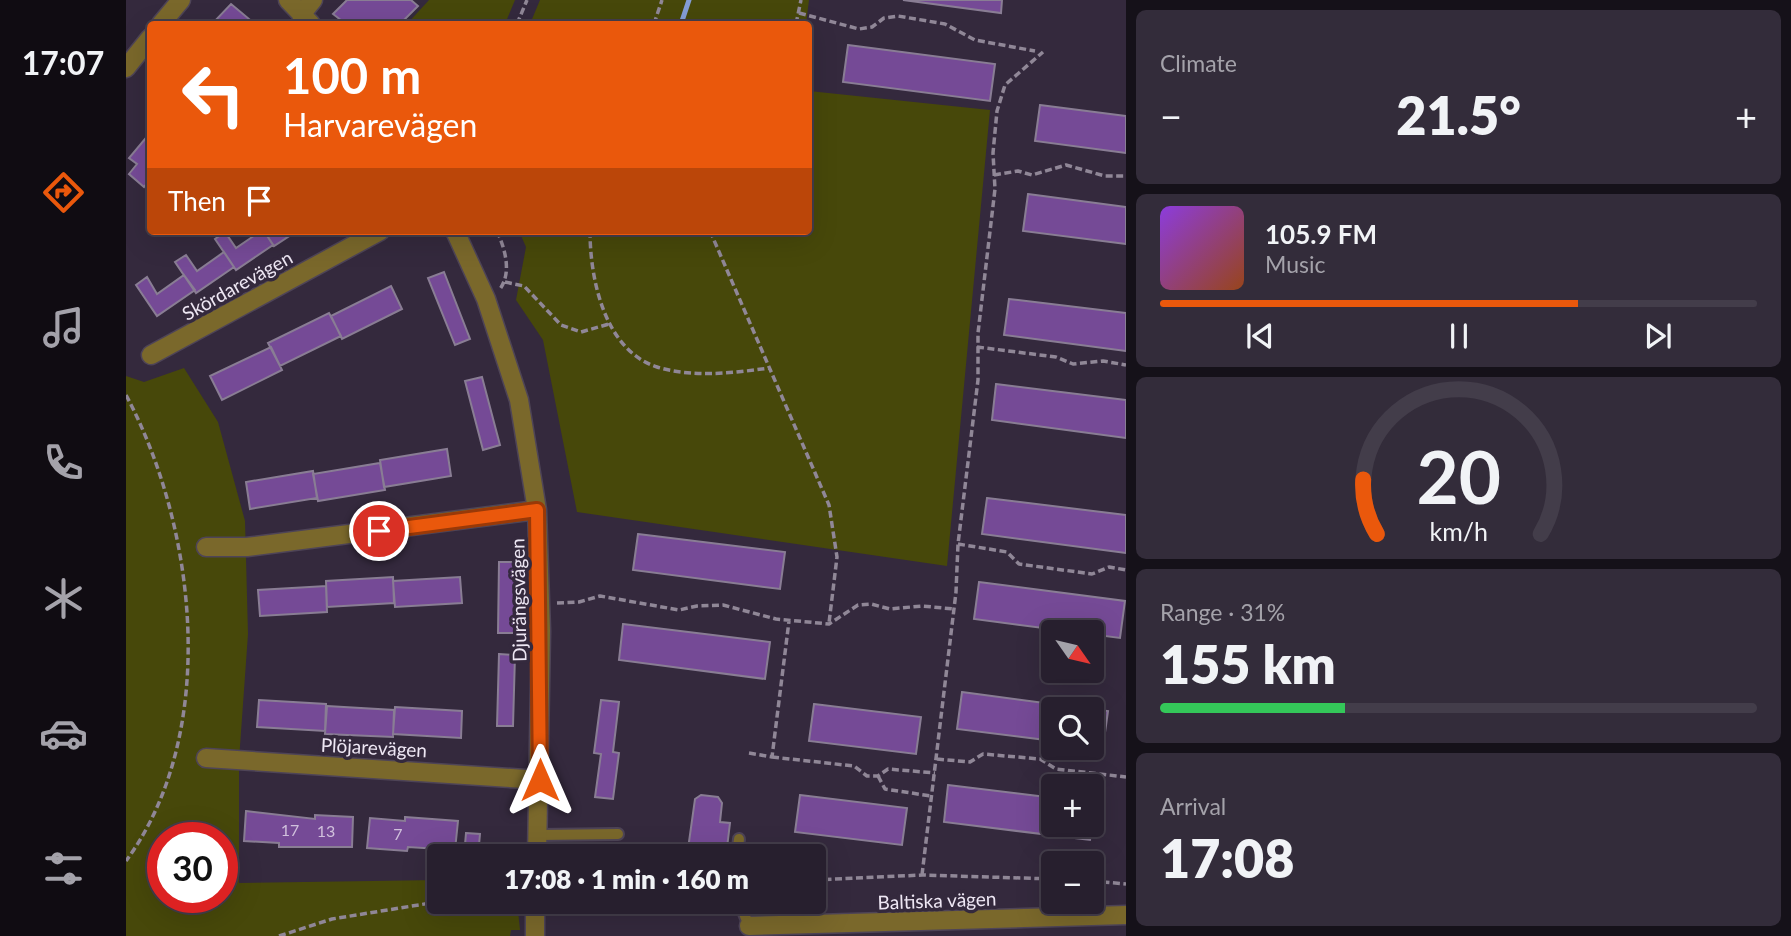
<!DOCTYPE html>
<html lang="en">
<head>
<meta charset="utf-8">
<style>
  body { margin:0; font-family:Lato,sans-serif; background:#332c3a; color:#f1f3f6; height:100vh; display:flex; flex-direction:column; font-size:26px; white-space:nowrap }
  * { box-sizing:border-box; margin:0 }
  p { font-size:23px; color:#a4a2aa }
  .icon { flex:none; width:38px; height:38px; fill:none; stroke:currentColor; stroke-width:2; stroke-linecap:round; stroke-linejoin:round }
  .map { position:relative; flex:1; overflow:hidden }
  .sheet { display:flex; flex-direction:column; gap:10px; padding:10px; background:#151119; width:665px }
  .sheet>* { flex:none }
  .top-card { position:absolute; left:21px; top:21px; width:665px; height:214px; border-radius:7px; box-shadow:0 7px 28px #0002,0 0 0 2px #433d4a; background:#ea580c; color:#fff; overflow:hidden }
  .needle { width:46px; rotate:124deg }
  .buttons { position:absolute; left:915px; top:620px; display:grid; gap:14px }
  .buttons a { display:grid; place-items:center; width:63px; height:63px; border-radius:7px; background:#271f2e; box-shadow:0 7px 28px #0002,0 0 0 2px #433d4a; font-size:35px }
  .speed { position:absolute; left:21px; top:822px; display:flex; gap:14px; font-size:35px; font-weight:700; text-align:center }
  .speed>* { display:grid; place-content:center; width:91px; height:91px; border-radius:50%; background:#271f2e; box-shadow:0 7px 28px #0002,0 0 0 2px #433d4a; line-height:1 }
  .speed .limit { border:10px solid #d22; background:#fff; color:#111 }
  .pin { position:absolute; display:grid; place-items:center; width:60px; height:60px; color:#fff; margin:-30px; border:4px solid #fff; border-radius:50%; box-shadow:0 2px 7px #0007 }
  .me { position:absolute; width:77px; margin:-38px; rotate:0deg; stroke-linejoin:round; filter:drop-shadow(0 0 5px #0008) }
  .turn { display:flex; align-items:center; gap:24px; height:147px; padding:0 21px; font-size:32px }
  .turn .icon { width:91px; height:91px; stroke-width:2.5 }
  .turn b { display:block; font-size:49px; line-height:60px }
  .then { display:flex; align-items:center; height:66px; padding:0 21px; background:#0003; gap:14px; font-size:26px }
  .big { font-size:52px; font-weight:800; line-height:1.1 }
  .sheet .widget { flex:1; display:flex; flex-direction:column; justify-content:center; gap:10px; min-width:0; padding:0 24px; border-radius:10px; background:#332c3a }
  .sheet .dial { align-items:center; gap:0 }
  .dial svg { height:182px; overflow:visible; fill:none; stroke:#433d4a; stroke-width:7; stroke-linecap:round; text-anchor:middle }
  .dial text { fill:#f1f3f6; stroke:none }
  .song { display:flex; align-items:center; gap:21px }
  .cover { width:84px; height:84px; border-radius:10px; background:linear-gradient(135deg,hsl(270 70% 55%),hsl(20 70% 35%)) }
  .played { height:7px; border-radius:4px; background:linear-gradient(90deg,#ea580c 70%,#433d4a 70%) }
  .keys { display:flex; justify-content:space-around; direction:ltr }
  .heat { display:flex; justify-content:space-between; align-items:center; font-size:38px; direction:ltr }
  .charge { height:10px; border-radius:5px; background:linear-gradient(90deg,#34c759 31%,#433d4a 0) }
  .trip { position:absolute; left:301px; top:844px; width:399px; height:70px; border-radius:7px; background:#271f2e; box-shadow:0 7px 28px #0002,0 0 0 2px #433d4a; font-weight:800; line-height:70px; text-align:center }
  main { display:flex; flex:1; min-height:0 }
  .dock { display:flex; flex-direction:column; width:126px; justify-content:space-around; align-items:center; background:#100c12; color:#a4a2aa }
  .dock .icon { width:49px; height:49px }
  .dock .active { color:#ea580c }
  .dock b { font-size:32px; color:#f1f3f6 }
  .map>svg:first-child { display:block }
  .green { fill:#47480a; fill-rule:evenodd }
  .lines { fill:none; stroke-linecap:round; stroke-linejoin:round }
  .stream { stroke:#849dd6; stroke-width:5 }
  .building { fill:#754a96; stroke:#897d94; stroke-width:2 }
  .service-casing { stroke:#4e4457; stroke-width:14 }
  .minor-casing { stroke:#4e4457; stroke-width:21 }
  .path { stroke:#908797; stroke-width:3.5; stroke-dasharray:7 3.5; stroke-linecap:butt }
  .service { stroke:#7a682b; stroke-width:10 }
  .minor { stroke:#7a682b; stroke-width:18 }
  .route-casing { stroke:#983908; stroke-width:18 }
  .route { stroke:#ea580c; stroke-width:12 }
  .labels { text-anchor:middle; dominant-baseline:central; stroke-width:7; stroke-linejoin:round; paint-order:stroke }
  .number-label { font-size:16px; fill:#d0c0dc }
  .street-label { font-size:19px; fill:#eee7f4; stroke:#34293d }
</style>
</head>
<body>
<main>
<nav class="dock">
<b>17:07</b>
<svg class="icon active" aria-label="directions" viewBox="0 0 24 24"><path d="M12 3l9 9-9 9-9-9zM9 14v-3h6M13 9l2 2-2 2"/></svg>
<svg class="icon" aria-label="music" viewBox="0 0 24 24"><path d="M9 18V5l10-2v13"/><circle cx="6" cy="18" r="3"/><circle cx="16" cy="16" r="3"/></svg>
<svg class="icon" aria-label="phone" viewBox="0 0 24 24"><path d="M5 4h4l2 5-3 2q2 4 5 5l2-3 5 2v4C11 20 4 13 5 4z"/></svg>
<svg class="icon" aria-label="climate" viewBox="0 0 24 24"><path d="M12 3v18M4 7l16 10M4 17L20 7"/></svg>
<svg class="icon" aria-label="car" viewBox="0 0 24 24"><path d="M5 17H2v-5l4-1 3-4h7l3 4 3 1v5h-3M9 17h6M6 11h13"/><circle cx="7" cy="17" r="2"/><circle cx="17" cy="17" r="2"/></svg>
<svg class="icon" aria-label="filters" viewBox="0 0 24 24"><path d="M4 7h16M4 17h16"/><circle cx="9" cy="7" r="2"/><circle cx="15" cy="17" r="2"/></svg>
</nav>
<div class="map">
<svg width="1000" height="936" viewBox="0 0 1000 936">
  <rect width="100%" height="100%" fill="#34293d"/>
  <path class="green" d="M303,0H389L379,24H281Z
    M414,0H683L680,24H404Z
    M683,91L864,110L821,566L451,512L417,340L390,300L400,247L393,231H682Z
    M58,368L92,422L119,521L122,634L113,760V883L313,880V901H391L394,930H385L384,936H0V376L18,382ZM37,838H96V898H37Z"/>
  <g class="lines">
    <path class="stream" d="M555,24L563,0"/>
  </g>
  <path class="building" d="M221,0H285L292,6L274,24H220L207,14Z
    M777,0H876L875,13Z
    M105,4L123,19L118,24H86Z
    M722,45L869,64L864,101L717,82Z
    M914,105L1000,116V153L909,141Z
    M24,133V179L18,187L3,174L11,164L3,158Z
    M902,194L1000,207V244L897,231Z
    M135,231H138L147,245L110,270L89,239L99,232L110,248Z
    M138,231H171L148,246Z
    M98,252L108,267L70,293L49,262L60,255L71,271Z
    M318,272L344,339L329,345L302,278Z
    M58,275L69,290L31,316L10,285L21,277L31,294Z
    M265,286L276,309L216,339L205,316Z
    M883,299L1000,313V351L878,335Z
    M203,313L215,336L154,366L142,343Z
    M145,347L156,370L96,400L84,376Z
    M356,377L374,445L357,450L339,381Z
    M870,384L1000,400V438L866,420Z
    M321,449L325,476L258,487L254,460Z
    M254,463L259,490L192,501L187,474Z
    M187,471L191,498L124,509L120,482Z
    M861,498L1000,515V553L856,534Z
    M512,534L659,552L654,589L507,570Z
    M373,562H390L389,633H372Z
    M267,577L268,603L201,607L200,581Z
    M334,577L336,603L269,607L267,581Z
    M853,582L999,601L994,638L848,619Z
    M200,586L201,612L134,616L132,590Z
    M497,624L644,642L639,679L493,660Z
    M373,654L389,655L387,726H371Z
    M836,692L964,709H928V741L831,729Z
    M133,700L200,704L199,731L131,727Z
    M475,700L493,702L487,752L493,753L487,799L469,797L475,754L468,753Z
    M688,704L795,717L790,754L683,741Z
    M201,706L268,710L267,737L199,734Z
    M269,707L336,711L335,738L267,734Z
    M966,709L982,711L977,747L966,746Z
    M822,785L928,798V824H966V803L969,804L964,840L818,822Z
    M575,795L592,797L596,803L594,822L604,823L600,856H561L569,799Z
    M674,795L781,808L776,845L669,832Z
    M120,811L189,819V815L227,817L226,847H153V843L118,841Z
    M279,817L332,821L329,850L282,847L281,851L241,848L244,818L279,821Z
    M340,833L354,834L352,856H338Z"/>
  <g class="lines">
    <g class="service-casing">
      <path id="service" d="M412,835L492,834
        M611,856L613,839
        M613,901L623,926"/>
    </g>
    <g class="minor-casing">
      <path id="minor" d="M162,0L185,24
        M175,15L187,0
        M35,24L55,0
        M0,68L24,38
        M329,231L360,299L393,400L411,510L415,631L411,856
        M25,355L254,231
        M80,547H121L411,510
        M80,758L414,780
        M623,926L1000,915
        M409,936V901"/>
    </g>
    <path class="path" d="M673,13L733,29L746,27L758,18L772,16L819,24L849,40L909,51
      M391,24L401,0
      M528,24L536,0
      M670,24L675,0
      M868,175L892,171L906,175L940,165L979,176H1000
      M371,231C379,249 386,272 374,289
      M464,231C464,278 478,350 531,367C567,378 607,373 643,368
      M584,231L703,505L711,557L703,623
      M379,282L398,286L435,325L455,332L483,324
      M851,347L930,357L947,364L977,361L1000,365
      M0,395C71,528 94,733 0,861
      M832,544L881,552L893,564L966,574L983,567L1000,570
      M431,603L453,602L474,596L553,610L571,606L597,605L650,619L703,624L732,605L745,604L764,609L796,606L828,609
      M623,753L646,757L663,621
      M646,757L728,766L741,776H752L762,769L809,773
      M811,759L844,762L857,754L914,759L930,769L1000,777
      M752,776L759,789L805,796
      M796,875L830,592L832,544L852,380V333L869,189L867,153L871,111L879,85L917,52
      M688,880L796,875L928,879
      M966,881L1000,884
      M153,936L206,919L317,901"/>
    <use href="#service" class="service"/>
    <use href="#minor" class="minor"/>
  </g>
  <g class="lines">
    <g class="route-casing">
      <path id="route" d="M253,531L411,510L414,780"/>
    </g>
    <use href="#route" class="route"/>
  </g>
  <g class="labels">
    <g class="number-label">
      <text x="164" y="829">17</text>
      <text x="200" y="830">13</text>
      <text x="272" y="833">7</text>
    </g>
    <g class="street-label">
      <text transform="translate(111 285) rotate(-29)">Skördarevägen</text>
      <text transform="translate(392 600) rotate(-91)">Djurängsvägen</text>
      <text transform="translate(248 747) rotate(3)">Plöjarevägen</text>
      <text transform="translate(811 900) rotate(-2)">Baltiska vägen</text>
    </g>
  </g>
</svg>
<div class="buttons">
<a><svg class="needle" viewBox="-14 -14 28 28"><path d="M0-13l5 13h-10z" fill="#e53935"/><path d="M0 13l5-13h-10z" fill="#a4a2aa"/></svg></a>
<a><svg class="icon" aria-label="search" viewBox="0 0 24 24"><circle cx="10" cy="10" r="6"/><path d="M15 15l6 6"/></svg></a>
<a>+</a>
<a>−</a>
</div>
<div class="speed"><div class="limit">30</div></div>
<div class="pin" style="left:253px;top:531px;background:#d93025"><svg class="icon" aria-label="arrive" viewBox="0 0 24 24"><path d="M6 21V4h12l-3 4 3 4H6"/></svg></div>
<svg class="me" style="left:414px;top:780px" viewBox="-20 -20 40 40"><path d="M0-17L14 15 0 8-14 15z" fill="#ea580c" stroke="#fff" stroke-width="4"/></svg>
<div class="trip">17:08 · 1 min · 160 m</div>
<div class="top-card">
<div class="turn"><svg class="icon" aria-label="left" viewBox="0 0 24 24"><path d="M17 20v-9H6M10 6l-5 5 5 5"/></svg><div><b>100 m</b>Harvarevägen</div></div>
<div class="then">Then<svg class="icon" aria-label="arrive" viewBox="0 0 24 24"><path d="M6 21V4h12l-3 4 3 4H6"/></svg></div>
</div>
</div>
<section class="sheet">
<div class="widget"><p>Climate</p>
<div class="heat"><a>−</a><b class="big">21.5°</b><a>+</a></div>
</div>
<div class="widget">
<div class="song"><i class="cover"></i><div><b>105.9 FM</b><p>Music</p></div></div>
<div class="played"></div>
<div class="keys"><svg class="icon" aria-label="previous" viewBox="0 0 24 24"><path d="M18 5L8 12l10 7zM5 5v14"/></svg><svg class="icon" aria-label="pause" viewBox="0 0 24 24"><path d="M8 5v14M16 5v14"/></svg><svg class="icon" aria-label="next" viewBox="0 0 24 24"><path d="M6 5l10 7-10 7zM19 5v14"/></svg></div>
</div>
<div class="widget dial"><svg viewBox="0 0 100 80">
<path d="M14 69A42 42 0 1 1 86 69"/>
<path d="M14 69A42 42 0 0 1 8 45" stroke="#ea580c"/>
<text x="50" y="56" font-size="32" font-weight="700">20</text>
<text x="50" y="72" font-size="11">km/h</text>
</svg></div>
<div class="widget"><p>Range · 31%</p><b class="big">155 km</b><div class="charge"></div></div>
<div class="widget"><p>Arrival</p><b class="big">17:08</b></div>
</section>
</main>
</body>
</html>
